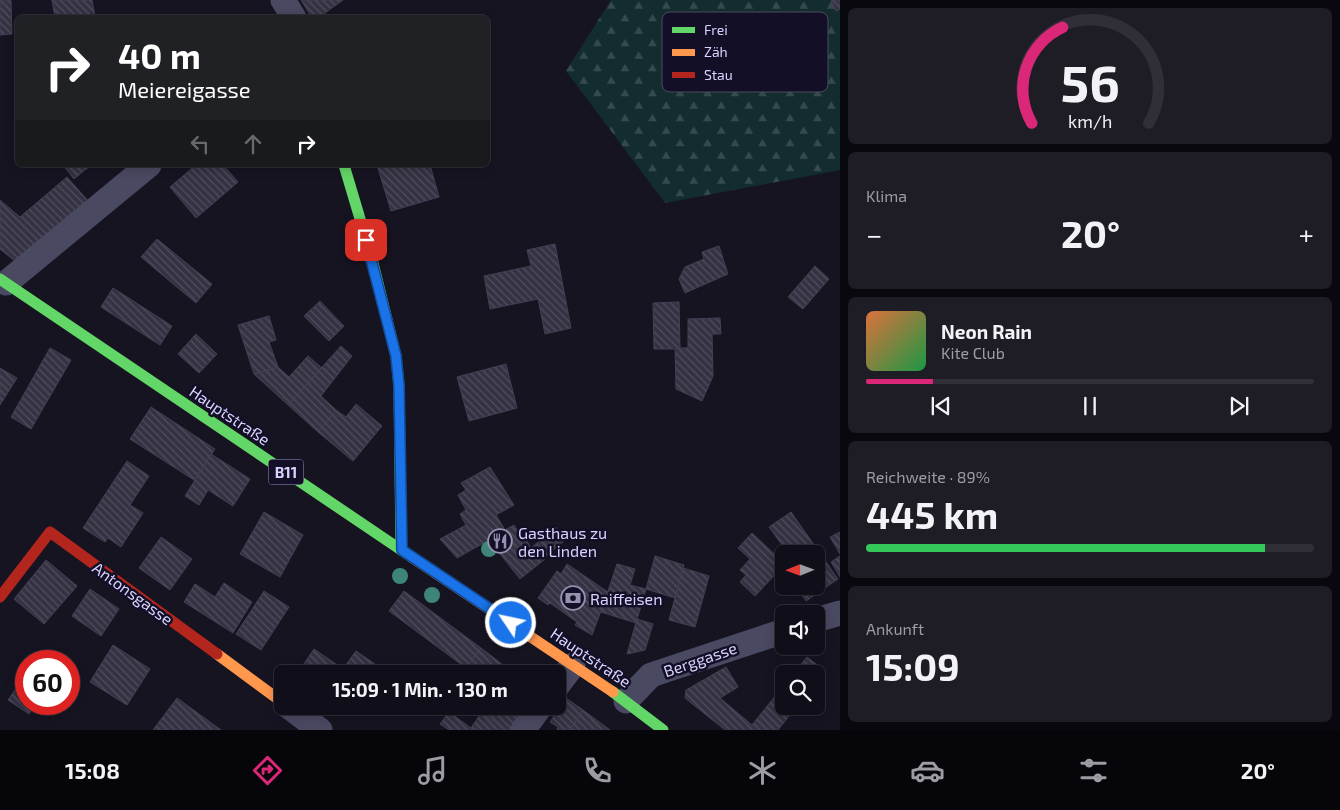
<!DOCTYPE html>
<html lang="de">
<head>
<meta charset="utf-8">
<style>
  body { margin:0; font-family:"Exo 2",sans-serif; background:#1e1d26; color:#f1f3f6; height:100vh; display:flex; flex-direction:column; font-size:19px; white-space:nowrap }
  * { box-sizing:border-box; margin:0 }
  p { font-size:16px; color:#9c9ca2 }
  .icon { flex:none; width:28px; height:28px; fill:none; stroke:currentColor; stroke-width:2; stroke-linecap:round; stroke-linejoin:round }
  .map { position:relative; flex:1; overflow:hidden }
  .panel { display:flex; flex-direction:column; gap:8px; padding:8px; background:#09080e; width:500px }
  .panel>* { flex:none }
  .hud { position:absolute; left:15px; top:15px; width:475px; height:152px; border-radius:8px; box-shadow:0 2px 12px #0003,0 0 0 1px #302f38; background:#202124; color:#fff; overflow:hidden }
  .needle { width:32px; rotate:269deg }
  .fabs { position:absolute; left:775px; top:545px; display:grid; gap:10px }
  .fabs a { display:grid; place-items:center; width:50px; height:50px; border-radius:8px; background:#100f19; box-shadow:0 2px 12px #0003,0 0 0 1px #302f38; font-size:25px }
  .speed { position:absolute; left:15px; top:650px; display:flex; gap:10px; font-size:25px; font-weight:700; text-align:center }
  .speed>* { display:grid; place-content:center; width:65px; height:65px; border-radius:50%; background:#100f19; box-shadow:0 2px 12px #0003,0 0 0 1px #302f38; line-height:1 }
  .speed .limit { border:8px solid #d22; background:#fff; color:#111 }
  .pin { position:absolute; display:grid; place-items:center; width:42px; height:42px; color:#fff; margin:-21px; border-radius:10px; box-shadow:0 2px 8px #0006 }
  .me { position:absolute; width:55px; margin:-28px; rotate:304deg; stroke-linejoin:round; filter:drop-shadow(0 0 4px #0008) }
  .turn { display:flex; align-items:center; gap:18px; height:105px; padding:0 20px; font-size:22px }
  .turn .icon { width:65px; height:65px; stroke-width:2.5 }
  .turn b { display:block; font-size:35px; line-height:42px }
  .lanes { display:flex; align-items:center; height:48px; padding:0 20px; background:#0003; justify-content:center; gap:25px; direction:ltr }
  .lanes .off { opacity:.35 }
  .big { font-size:38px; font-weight:700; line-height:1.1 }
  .panel .widget { flex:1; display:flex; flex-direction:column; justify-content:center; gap:8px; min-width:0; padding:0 18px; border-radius:8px; background:#1e1d26 }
  .panel .dial { align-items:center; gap:0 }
  .dial svg { height:130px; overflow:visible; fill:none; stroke:#302f38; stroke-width:7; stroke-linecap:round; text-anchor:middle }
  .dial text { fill:#f1f3f6; stroke:none }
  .song { display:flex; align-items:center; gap:15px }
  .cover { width:60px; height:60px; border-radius:8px; background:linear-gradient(135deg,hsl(20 70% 55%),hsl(140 70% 35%)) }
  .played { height:5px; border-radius:2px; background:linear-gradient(90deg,#db2777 15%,#302f38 15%) }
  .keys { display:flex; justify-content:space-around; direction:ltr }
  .heat { display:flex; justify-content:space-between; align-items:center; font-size:28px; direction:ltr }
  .charge { height:8px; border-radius:4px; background:linear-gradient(90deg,#34c759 89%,#302f38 0) }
  .trip { position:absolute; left:274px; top:665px; width:292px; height:50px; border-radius:8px; background:#100f19; box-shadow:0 2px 12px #0003,0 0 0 1px #302f38; font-weight:700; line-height:50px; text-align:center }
  .dock { display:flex; height:80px; justify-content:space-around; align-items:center; background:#06060a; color:#9c9ca2 }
  .dock .icon { width:35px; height:35px }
  .dock .on { color:#db2777 }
  .dock b { font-size:22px; color:#f1f3f6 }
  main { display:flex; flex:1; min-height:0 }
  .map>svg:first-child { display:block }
  .forest { fill:url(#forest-firs) }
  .building { fill:url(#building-back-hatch); stroke:#433f54 }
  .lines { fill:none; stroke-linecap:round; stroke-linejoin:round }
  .street { stroke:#4a4962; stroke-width:25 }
  .fast { stroke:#63d668; stroke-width:11 }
  .slow { stroke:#ff974d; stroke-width:11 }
  .jam { stroke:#b3261e; stroke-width:11 }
  .tree { fill:#3e8478 }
  .route-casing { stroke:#114b97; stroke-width:12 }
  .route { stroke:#1a73e8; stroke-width:9 }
  .labels { text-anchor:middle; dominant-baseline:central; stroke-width:5; stroke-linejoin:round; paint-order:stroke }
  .shield { fill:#130f26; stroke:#9e99be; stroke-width:1 }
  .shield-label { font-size:15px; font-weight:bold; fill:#d9d4ff }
  .street-label { font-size:16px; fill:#d9d4ff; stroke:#130f26 }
  .poi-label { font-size:16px; fill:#d9d4ff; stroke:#130f26; text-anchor:start }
  .key { fill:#130f26; stroke:#4e4a67; stroke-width:1 }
  .key-label { font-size:14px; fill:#d9d4ff }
</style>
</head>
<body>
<main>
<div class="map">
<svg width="840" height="730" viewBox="0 0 840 730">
  <defs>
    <pattern id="forest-firs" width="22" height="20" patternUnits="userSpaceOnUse" patternTransform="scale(1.25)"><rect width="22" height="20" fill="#132c2d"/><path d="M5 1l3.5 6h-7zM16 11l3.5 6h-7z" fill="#354a4c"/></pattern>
    <pattern id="building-back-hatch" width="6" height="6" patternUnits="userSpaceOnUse" patternTransform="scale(1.25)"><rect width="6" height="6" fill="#343243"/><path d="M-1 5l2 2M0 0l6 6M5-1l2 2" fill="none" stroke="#514f5f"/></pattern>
  </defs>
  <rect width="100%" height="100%" fill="#161421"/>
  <path class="forest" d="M611,0H840V170L665,203L566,71Z"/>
  <path class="building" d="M0,0H11L12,34L0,35Z
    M52,0H92L95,16L85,18H55Z
    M301,0H343L318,18H312Z
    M831,0H840V9L836,11Z
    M63,165H91L74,179Z
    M196,165H223L238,182L196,218L170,187Z
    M377,165H430L439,197L391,211Z
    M67,177L90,203L21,266L0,249V200L20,217Z
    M157,239L212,284L196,303L141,257Z
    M555,244L571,328L545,334L538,299L490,309L484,276L531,266L527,250Z
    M719,246L728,274L685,293L679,279L685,267L704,259L702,252Z
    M815,266L829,279L803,309L788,297Z
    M113,288L172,326L160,345L101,307Z
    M320,301L344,326L329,341L304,316Z
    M679,302L680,348H688V319L720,318L721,334H712L713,376L702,401L676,389L675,349H654L653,303Z
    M269,316L276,340L269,342L278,367L254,374L238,325Z
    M196,334L217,354L199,373L178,354Z
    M341,346L352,356L321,396L336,410L318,432L288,405Z
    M50,348L71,360L31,429L11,417Z
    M308,356L322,368L288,405L254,374L278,367L289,377Z
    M506,364L517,408L469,421L457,377Z
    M0,368L17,378L0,405Z
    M356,404L382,426L353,461L318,432L336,410L346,417Z
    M151,407L215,449L194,480L130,439Z
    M211,454L250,479L233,506L208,490L199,505L185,496Z
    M127,461L149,476L130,505L143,513L121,547L108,538L105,542L83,528Z
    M490,467L514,505L496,515L505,530L514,525L521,536L523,534L531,548L556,527L564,541L544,558L545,559L520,579L489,540L457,558L440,539L466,525L460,514L466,510L458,495L466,490L461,483Z
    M264,512L303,535L280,577L240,554Z
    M791,512L838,579L806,601L796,586H816V554H784L780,547L782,545L769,527Z
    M840,532V554L830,537Z
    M752,533L784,563V565L755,596L740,582L746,575L740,570L750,559L738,548Z
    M161,537L192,559L170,590L139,568Z
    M655,556L684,565L675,598L646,589Z
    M840,556V577L831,562Z
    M46,560L77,586L44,624L14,599Z
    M567,564L608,592L592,635L575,625L577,622L550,603L548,605L538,598L557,571L561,574Z
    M617,564L635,569L630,585L646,589L636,623L601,612Z
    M683,568L709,576L695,627L669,620Z
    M224,583L252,602L233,633L184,602L195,584L215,597Z
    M90,589L119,609L101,636L72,616Z
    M264,591L289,607L261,650L236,634Z
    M404,591L481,648L466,668L389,611Z
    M637,619L653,624L645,650L627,654Z
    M113,645L150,669L127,705L90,682Z
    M481,648L515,674H473L466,668Z
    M314,649L343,669L356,651L375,664L368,674H297Z
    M807,657L825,671L816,682V674H793Z
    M726,667L738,687L720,698L752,725L784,685V706H797L778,730H725L685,698L686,690Z
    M26,674V704H36L29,714L8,700Z
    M177,698L221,730H153Z
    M566,698L583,710L570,730H557L558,727L550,722Z
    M472,706H517L523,710L512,730H505Z
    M583,710L610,730H570Z
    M449,712L471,728L481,713L505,730H449L440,724Z"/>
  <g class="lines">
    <path class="street" d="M283,0L294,18
      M6,283L149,165
      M816,620L840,613
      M558,685L573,665
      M626,701L651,675L784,631
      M288,706L320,730
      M523,730L541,706"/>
    <path class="fast" d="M344,165L372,259L396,356L399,386L401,550
      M0,279L413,558
      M613,692L663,730"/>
    <path class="slow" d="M413,558L613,692
      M217,654L282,702"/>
    <path class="jam" d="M0,597L50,532L217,654"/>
  </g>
  <g class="tree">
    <circle cx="489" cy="549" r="8"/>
    <circle cx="400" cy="576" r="8"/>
    <circle cx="432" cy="595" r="8"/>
  </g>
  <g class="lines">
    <g class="route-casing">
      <path id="route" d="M366,240L396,356L399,386L402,550L511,623"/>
    </g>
    <use href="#route" class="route"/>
  </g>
  <defs>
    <g id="restaurant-ring" transform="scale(1.25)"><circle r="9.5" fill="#130f26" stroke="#9591b1" stroke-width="1.5"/><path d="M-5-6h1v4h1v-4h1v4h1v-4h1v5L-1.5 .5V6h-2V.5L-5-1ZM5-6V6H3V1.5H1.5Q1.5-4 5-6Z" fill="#9591b1"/></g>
    <g id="bank-ring" transform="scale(1.25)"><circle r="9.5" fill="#130f26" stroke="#9591b1" stroke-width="1.5"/><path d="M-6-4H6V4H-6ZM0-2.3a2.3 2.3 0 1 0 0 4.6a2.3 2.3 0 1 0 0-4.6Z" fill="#9591b1"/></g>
  </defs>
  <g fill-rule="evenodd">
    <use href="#restaurant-ring" x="500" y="541"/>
    <use href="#bank-ring" x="573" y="598"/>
  </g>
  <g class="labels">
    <rect class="shield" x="268.5" y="459.5" width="35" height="25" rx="4"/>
    <g class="shield-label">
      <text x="286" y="472">B11</text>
    </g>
    <g class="street-label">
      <text transform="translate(230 415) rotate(34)">Hauptstraße</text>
      <text transform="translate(133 593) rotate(36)">Antonsgasse</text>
      <text transform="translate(591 657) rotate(34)">Hauptstraße</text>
      <text transform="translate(700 659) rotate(-19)">Berggasse</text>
    </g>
    <g class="poi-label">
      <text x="518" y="532">Gasthaus zu<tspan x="518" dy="18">den Linden</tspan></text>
      <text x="590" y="598">Raiffeisen</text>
    </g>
  </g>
  <rect x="662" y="12" width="166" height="80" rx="8" class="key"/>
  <rect x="672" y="27" width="23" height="6" fill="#63d668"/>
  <rect x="672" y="49" width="23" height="7" fill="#ff974d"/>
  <rect x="672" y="72" width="23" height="6" fill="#b3261e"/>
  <g class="key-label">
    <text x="704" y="35">Frei</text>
    <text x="704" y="57">Zäh</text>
    <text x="704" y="80">Stau</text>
  </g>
</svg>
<div class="fabs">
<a><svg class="needle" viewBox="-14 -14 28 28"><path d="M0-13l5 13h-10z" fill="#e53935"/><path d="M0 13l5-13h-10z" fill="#9c9ca2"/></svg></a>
<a><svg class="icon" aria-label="sound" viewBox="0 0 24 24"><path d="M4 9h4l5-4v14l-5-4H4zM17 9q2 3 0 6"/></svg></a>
<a><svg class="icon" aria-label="search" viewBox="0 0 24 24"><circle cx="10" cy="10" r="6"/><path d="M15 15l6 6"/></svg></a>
</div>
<div class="speed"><div class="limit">60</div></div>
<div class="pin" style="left:366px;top:240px;background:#d93025"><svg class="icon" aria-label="arrive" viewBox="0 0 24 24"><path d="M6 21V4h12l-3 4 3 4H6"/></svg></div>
<svg class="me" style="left:511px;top:623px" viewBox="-20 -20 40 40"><circle r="17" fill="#1a73e8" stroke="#fff" stroke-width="3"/><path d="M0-11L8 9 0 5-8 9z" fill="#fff"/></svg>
<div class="trip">15:09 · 1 Min. · 130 m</div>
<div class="hud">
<div class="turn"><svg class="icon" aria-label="right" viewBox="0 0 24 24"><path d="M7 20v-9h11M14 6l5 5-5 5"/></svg><div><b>40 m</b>Meiereigasse</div></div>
<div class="lanes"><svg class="icon off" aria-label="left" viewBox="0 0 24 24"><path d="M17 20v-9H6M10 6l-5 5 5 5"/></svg><svg class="icon off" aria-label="ahead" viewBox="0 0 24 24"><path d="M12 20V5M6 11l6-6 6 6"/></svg><svg class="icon" aria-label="right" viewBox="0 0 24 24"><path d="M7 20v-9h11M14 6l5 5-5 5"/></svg></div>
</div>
</div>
<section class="panel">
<div class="widget dial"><svg viewBox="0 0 100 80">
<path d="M14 69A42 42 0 1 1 86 69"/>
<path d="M14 69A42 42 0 0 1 33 10" stroke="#db2777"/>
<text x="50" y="56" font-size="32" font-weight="700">56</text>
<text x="50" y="72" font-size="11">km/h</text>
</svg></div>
<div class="widget"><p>Klima</p>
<div class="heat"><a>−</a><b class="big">20°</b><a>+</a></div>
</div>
<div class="widget">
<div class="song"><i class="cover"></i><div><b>Neon Rain</b><p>Kite Club</p></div></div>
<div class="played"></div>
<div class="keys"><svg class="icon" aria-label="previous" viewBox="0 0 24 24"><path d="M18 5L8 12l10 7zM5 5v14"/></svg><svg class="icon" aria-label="pause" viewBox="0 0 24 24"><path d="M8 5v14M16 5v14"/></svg><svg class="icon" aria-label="next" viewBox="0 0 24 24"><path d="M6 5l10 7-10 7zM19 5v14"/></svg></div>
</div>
<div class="widget"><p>Reichweite · 89%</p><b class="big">445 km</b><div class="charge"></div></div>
<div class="widget"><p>Ankunft</p><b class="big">15:09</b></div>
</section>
</main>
<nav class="dock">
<b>15:08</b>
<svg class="icon on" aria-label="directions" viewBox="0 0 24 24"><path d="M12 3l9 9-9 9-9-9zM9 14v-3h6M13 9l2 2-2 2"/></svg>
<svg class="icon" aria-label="music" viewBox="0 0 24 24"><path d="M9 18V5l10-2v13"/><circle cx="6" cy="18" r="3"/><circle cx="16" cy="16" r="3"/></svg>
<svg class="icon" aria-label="phone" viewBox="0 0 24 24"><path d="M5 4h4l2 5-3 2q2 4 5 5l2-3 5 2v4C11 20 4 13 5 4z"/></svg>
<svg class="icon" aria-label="climate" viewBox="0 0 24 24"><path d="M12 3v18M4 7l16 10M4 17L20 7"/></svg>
<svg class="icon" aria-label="car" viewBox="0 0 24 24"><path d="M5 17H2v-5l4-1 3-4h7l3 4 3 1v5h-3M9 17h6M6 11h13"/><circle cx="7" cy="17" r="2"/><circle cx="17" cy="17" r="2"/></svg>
<svg class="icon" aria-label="filters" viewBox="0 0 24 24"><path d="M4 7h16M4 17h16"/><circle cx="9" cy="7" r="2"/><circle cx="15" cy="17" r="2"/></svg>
<b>20°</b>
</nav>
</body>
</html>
